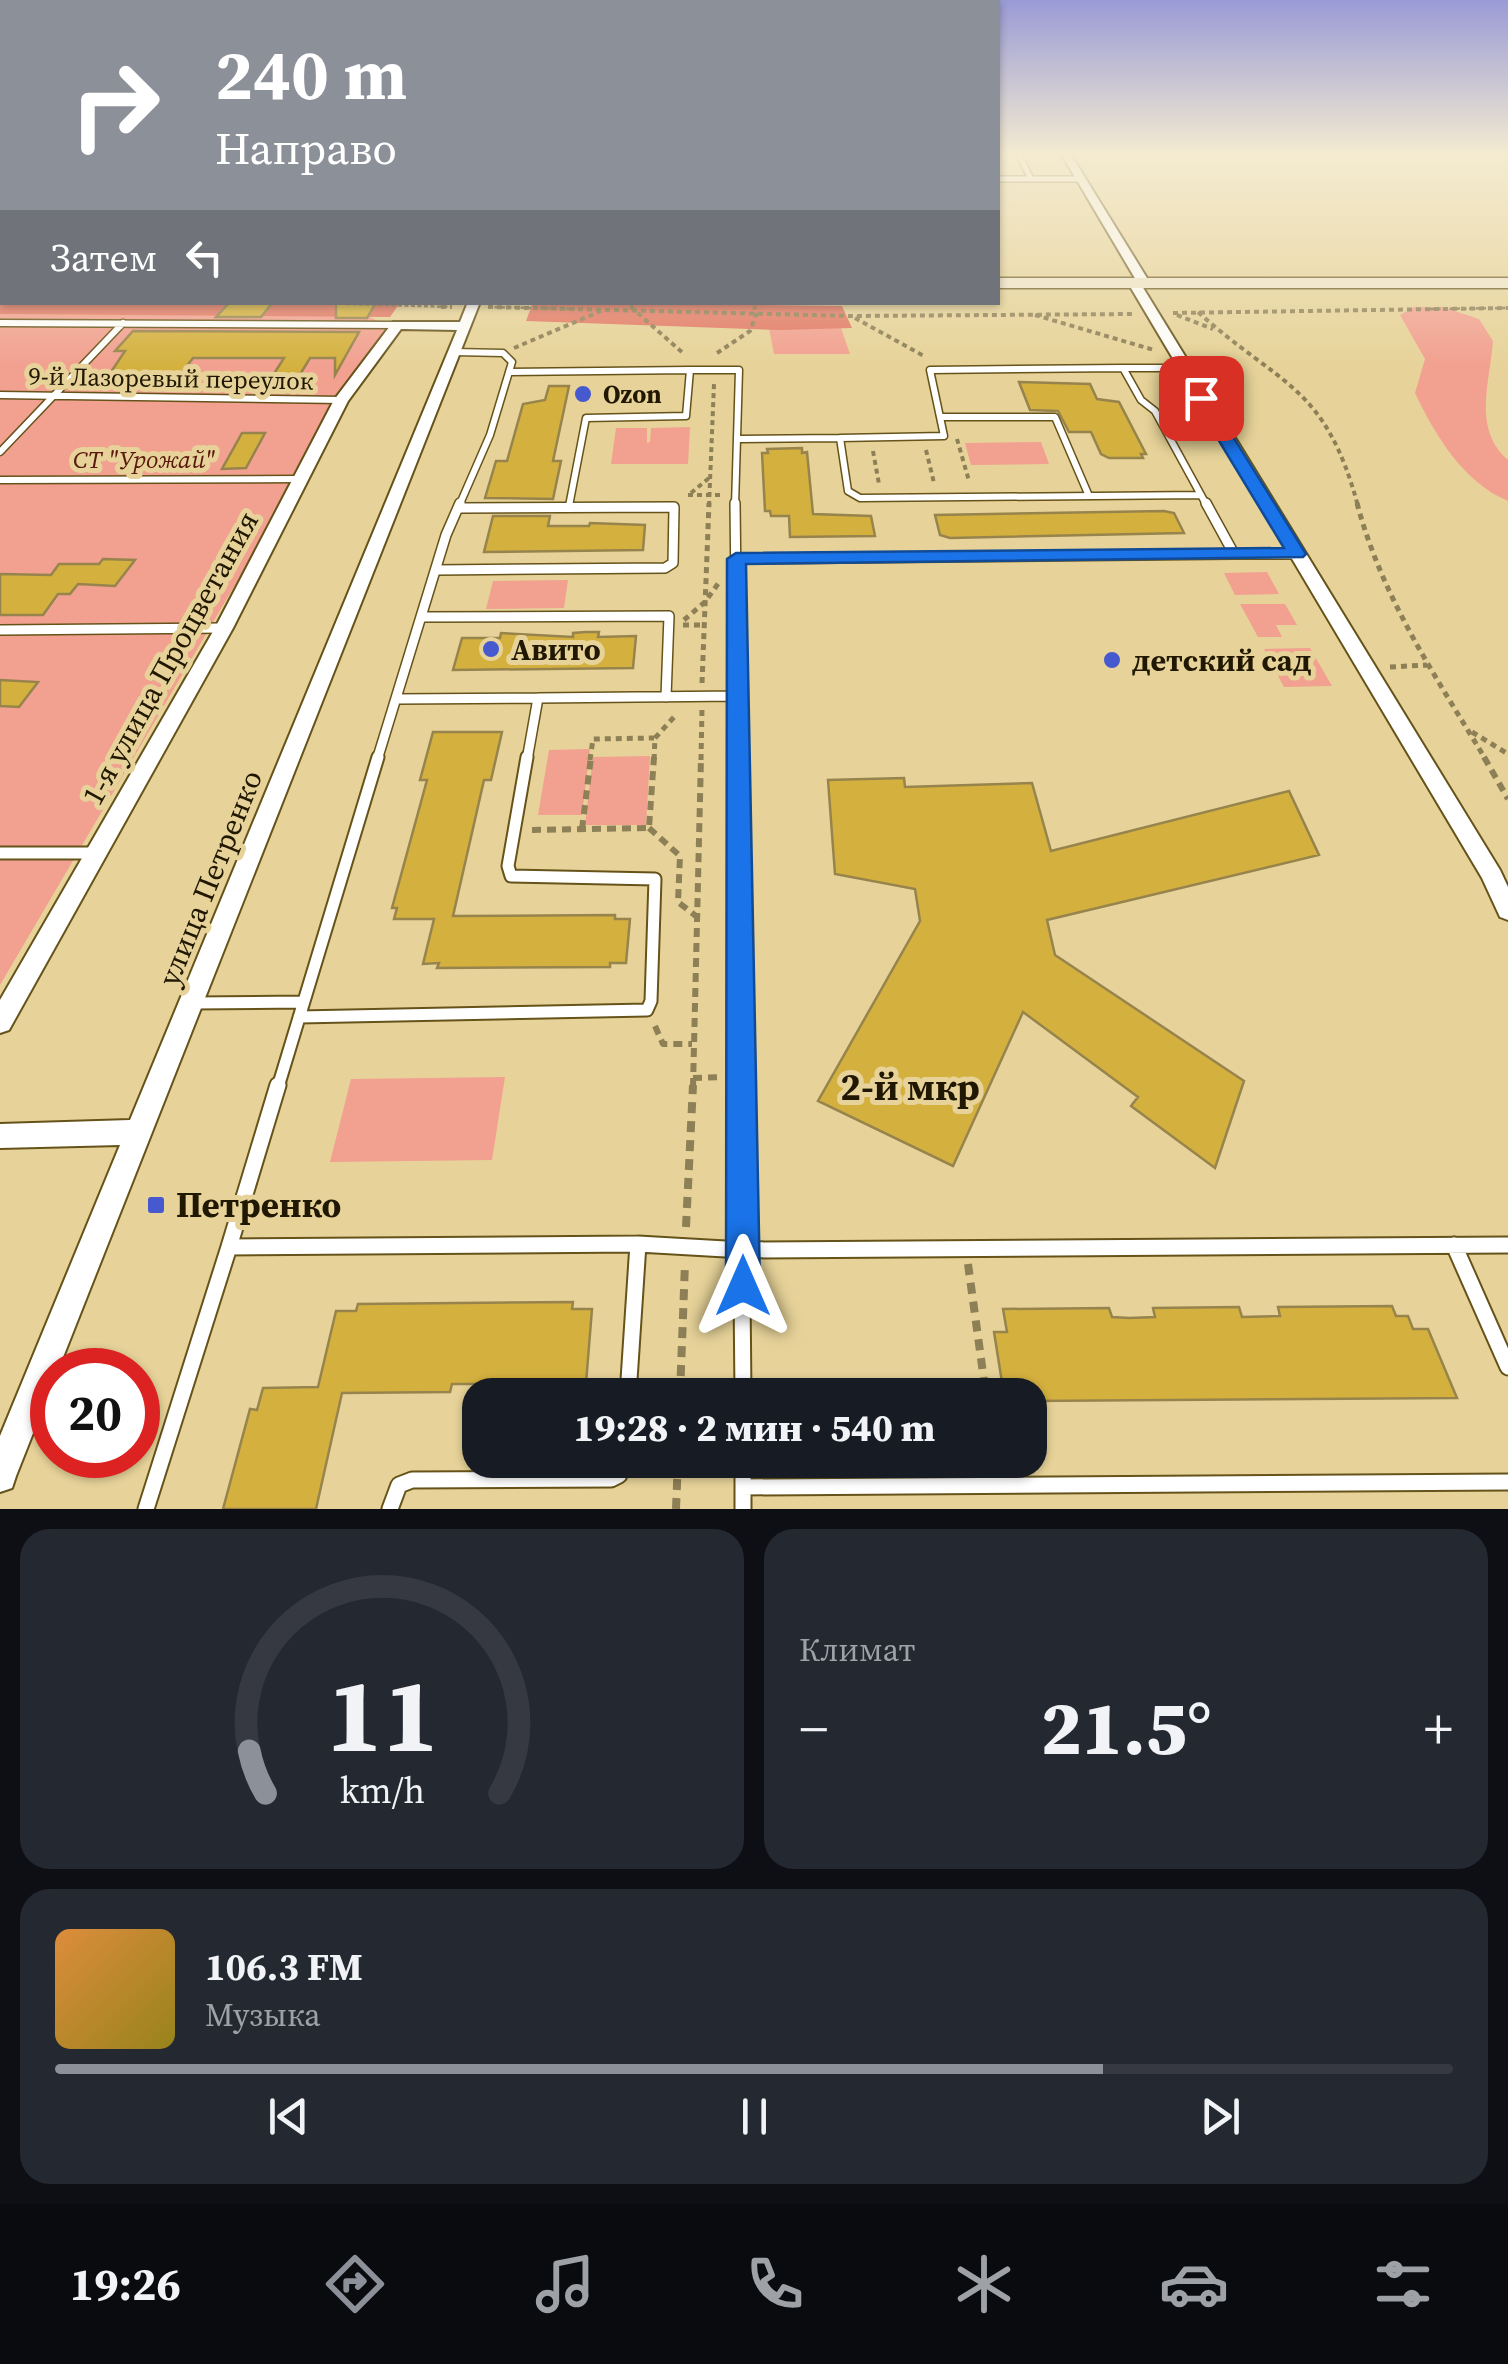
<!DOCTYPE html>
<html lang="ru">
<head>
<meta charset="utf-8">
<style>
  body { margin:0; font-family:"Source Serif 4",serif; background:#242831; color:#f1f3f6; height:100vh; display:flex; flex-direction:column; font-size:38px; white-space:nowrap }
  * { box-sizing:border-box; margin:0 }
  p { font-size:32px; color:#9ea1a6 }
  .icon { flex:none; width:55px; height:55px; fill:none; stroke:currentColor; stroke-width:2; stroke-linecap:round; stroke-linejoin:round }
  .map { position:relative; height:1509px; overflow:hidden }
  .panel { display:flex; flex-direction:column; gap:20px; padding:20px; background:#0d0f14; flex:1 }
  .panel>* { flex:none }
  .guide { position:absolute; left:0px; top:0px; width:1000px; height:305px; box-shadow:0 2px 8px #0004; background:#8c9099; color:#fff; overflow:hidden }
  .speed { position:absolute; left:30px; top:1348px; display:flex; gap:20px; font-size:50px; font-weight:700; text-align:center }
  .speed>* { display:grid; place-content:center; width:130px; height:130px; border-radius:50%; background:#171b24; box-shadow:0 2px 8px #0004; line-height:1 }
  .speed .limit { border:15px solid #d22; background:#fff; color:#111 }
  .pin { position:absolute; display:grid; place-items:center; width:85px; height:85px; color:#fff; margin:-42px; border-radius:20px; box-shadow:0 5px 15px #0006 }
  .me { position:absolute; width:110px; margin:-55px; rotate:0deg; stroke-linejoin:round; filter:drop-shadow(0 0 8px #0008) }
  .turn { display:flex; align-items:center; gap:35px; height:210px; padding:0 50px; font-size:45px }
  .turn .icon { width:130px; height:130px; stroke-width:2.5 }
  .turn b { display:block; font-size:70px; line-height:85px }
  .then { display:flex; align-items:center; height:95px; padding:0 50px; background:#0003; gap:20px; font-size:38px }
  .big { font-size:75px; font-weight:800; line-height:1.1 }
  .panel .widget { flex:1; display:flex; flex-direction:column; justify-content:center; gap:15px; min-width:0; padding:0 35px; border-radius:30px; background:#242831 }
  .panel .dial { align-items:center; gap:0 }
  .dial svg { height:260px; overflow:visible; fill:none; stroke:#363941; stroke-width:7; stroke-linecap:round; text-anchor:middle }
  .dial text { fill:#f1f3f6; stroke:none }
  .song { display:flex; align-items:center; gap:30px }
  .cover { width:120px; height:120px; border-radius:15px; background:linear-gradient(135deg,hsl(30 70% 55%),hsl(50 70% 35%)) }
  .played { height:10px; border-radius:5px; background:linear-gradient(90deg,#8c9099 75%,#363941 75%) }
  .keys { display:flex; justify-content:space-around; direction:ltr }
  .heat { display:flex; justify-content:space-between; align-items:center; font-size:55px; direction:ltr }
  .panel .tiles { flex:1; display:grid; gap:20px; grid-template-columns:1fr 1fr }
  .widget:last-child { grid-column:span 2 }
  .trip { position:absolute; left:462px; top:1378px; width:585px; height:100px; border-radius:30px; background:#171b24; box-shadow:0 2px 8px #0004; font-weight:800; line-height:100px; text-align:center }
  .tabs { display:flex; height:160px; justify-content:space-around; align-items:center; background:#090b0e; color:#9ea1a6 }
  .tabs .icon { width:70px; height:70px }
  .tabs .active { color:#8c9099 }
  .tabs b { font-size:45px; color:#f1f3f6 }
  .map>svg:first-child { display:block }
  .green { fill:#f2a090 }
  .forest { fill:#e27865 }
  .building { fill:#d4b13f; stroke:#97844d; stroke-width:2.5 }
  .lines { fill:none; stroke-linecap:round; stroke-linejoin:round }
  .lane-far4-casing { stroke:#65531a; stroke-width:8 }
  .lane-far3-casing { stroke:#65531a; stroke-width:9 }
  .lane-far2-casing { stroke:#65531a; stroke-width:12 }
  .lane-far1-casing { stroke:#65531a; stroke-width:15 }
  .lane-casing { stroke:#65531a; stroke-width:19 }
  .street-casing { stroke:#65531a; stroke-width:4 }
  .secondary-casing { stroke:#65531a; stroke-width:3 }
  .path-far4 { stroke:#8d7f56; stroke-width:2.5; stroke-dasharray:4 2.5; stroke-linecap:butt }
  .path-far3 { stroke:#8d7f56; stroke-width:4; stroke-dasharray:5 4; stroke-linecap:butt }
  .path-far2 { stroke:#8d7f56; stroke-width:5; stroke-dasharray:6 5; stroke-linecap:butt }
  .path-far1 { stroke:#8d7f56; stroke-width:6; stroke-dasharray:9 6; stroke-linecap:butt }
  .path { stroke:#8d7f56; stroke-width:8; stroke-dasharray:11 8; stroke-linecap:butt }
  .lane-far4 { stroke:#fff; stroke-width:5 }
  .lane-far3 { stroke:#fff; stroke-width:6 }
  .lane-far2 { stroke:#fff; stroke-width:9 }
  .lane-far1 { stroke:#fff; stroke-width:11 }
  .lane { stroke:#fff; stroke-width:15 }
  .street { fill:#fff; fill-rule:evenodd }
  .secondary { fill:#efe6cb; fill-rule:evenodd }
  .route { fill:#1a73e8; stroke:#114b97; stroke-width:2.5 }
  .poi-dot { fill:#4659ce; stroke:#e7d399; stroke-width:4 }
  .labels { text-anchor:middle; dominant-baseline:central; stroke-width:10; stroke-linejoin:round; paint-order:stroke }
  .far-street-label { font-size:25px; fill:#201803; stroke:#e7d399 }
  .far-poi-label { font-size:25px; font-weight:bold; fill:#201803; stroke:#e7d399; text-anchor:start }
  .far-park-label { font-size:25px; font-style:italic; fill:#5a180e; stroke:#e7d399 }
  .poi-label { font-size:30px; font-weight:bold; fill:#201803; stroke:#e7d399; text-anchor:start }
  .street-label { font-size:30px; fill:#201803; stroke:#e7d399 }
  .near-poi-label { font-size:35px; font-weight:bold; fill:#201803; stroke:#e7d399; text-anchor:start }
  .near-neighbourhood-label { font-size:38px; font-weight:bold; fill:#201803; stroke:#e7d399 }
</style>
</head>
<body>
<div class="map">
<svg width="1508" height="1509" viewBox="0 0 1508 1509">
  <rect width="100%" height="100%" fill="#e7d399"/>
  <path class="green" d="M1414,307H1443L1479,319L1493,341C1490,382 1472,429 1508,460V501C1463,482 1435,435 1415,393L1425,359L1400,315Z
    M0,314L368,316L387,326L0,985Z
    M769,328H841L850,354H774Z
    M690,427L688,464H611L616,428H647V443L650,442L651,428Z
    M1041,442L1049,464L971,465L965,443Z
    M1267,572L1279,594L1235,595L1224,573Z
    M568,580L564,608L486,609L493,581Z
    M1285,604L1297,625H1276L1282,637H1258L1240,604Z
    M1310,648L1332,686L1284,687L1264,649Z
    M590,749L582,815H538L549,750Z
    M650,756L646,825H585L593,757Z
    M505,1077L492,1160L330,1162L351,1079Z"/>
  <path class="forest" d="M0,295L2,302L400,303L390,317L0,314Z
    M533,302L842,306L852,328L779,330L526,321Z"/>
  <path class="building" d="M230,302H273L261,317H216Z
    M336,302H376L367,318H336Z
    M133,331L359,332L335,375V358H310L290,391H263L284,358H193L175,381H105L125,351H115Z
    M1019,382L1090,384L1097,399L1119,402L1146,454H1141L1143,458H1109L1101,454L1091,432H1069L1058,411L1030,410Z
    M549,386H569L553,461H561L553,499L485,498L496,461H507L523,404L545,400Z
    M242,433H265L246,468L222,469Z
    M802,448V453L807,452L813,514L871,516L875,536L790,537L789,516H771L770,511H765L762,453H768L767,449Z
    M1164,511L1174,513L1184,533L950,538L940,535L935,515Z
    M493,516H550L548,526H589L590,523L645,525L643,550L484,552Z
    M103,559L135,560L115,586L78,584L70,594H58L43,615H0V574L51,575L59,564H99Z
    M586,632H599L598,637L636,636L633,668L453,670L462,638H500L501,633L573,637V633Z
    M0,680L38,682L19,707L0,706Z
    M433,732H502L491,780H484L453,916L615,915V919H630L626,963H610V967L437,968L439,963L423,964L434,919H394L397,908H392L427,780H420Z
    M904,778L905,787L1032,783L1051,851L1289,791L1319,855L1047,920L1055,955L1244,1081L1215,1168L1131,1106L1138,1097L1023,1012L953,1166L818,1101L920,921L915,889L835,874L828,780Z
    M573,1302L572,1309H592L586,1383H565L564,1391H488L489,1384H452L450,1392L342,1393L316,1509H223L250,1409L257,1410L263,1388L318,1387L336,1311H356L358,1304Z
    M1392,1306L1396,1316H1408L1413,1329H1428L1457,1398L1030,1401V1395H1004L994,1332H1007L1003,1309L1109,1308L1112,1317L1129,1318L1155,1317L1153,1308L1239,1307L1242,1317L1280,1316L1278,1307Z"/>
  <g class="lines">
    <g class="lane-far4-casing">
      <path id="lane-far4" d="M1019,155L1031,179
        M998,179H1080"/>
    </g>
    <g class="lane-far3-casing">
      <path id="lane-far3" d="M0,323L397,325
        M454,352L503,353L512,362L490,435L459,506
        M1123,368L930,370L944,436L840,438L848,491L860,498L1201,495
        M1182,368H1123L1141,400L1155,411L1207,506
        M690,370H739L735,506
        M509,372L690,370L686,416L586,418L569,506
        M0,395L341,400
        M941,417H1055L1089,496
        M740,439L840,438
        M0,452L123,323
        M0,480L300,479"/>
    </g>
    <g class="lane-far2-casing">
      <path id="lane-far2" d="M735,503L738,760
        M1234,554H1297
        M736,559L1234,554L1206,503
        M436,570L665,568L673,563L674,507L462,508
        M421,617L669,616L666,697
        M0,630L224,628
        M538,698L738,696
        M396,699L538,698L527,760
        M377,760L446,535L460,503"/>
    </g>
    <g class="lane-far1-casing">
      <path id="lane-far1" d="M738,757L740,1087
        M0,853H97
        M193,1003L302,1002
        M299,1017L647,1010L651,1001L655,879L511,876L508,866L527,757
        M278,1087L378,757"/>
    </g>
    <g class="lane-casing">
      <path id="lane" d="M740,1085L743,1395
        M638,1244L743,1250L1508,1245
        M1454,1245L1508,1367
        M229,1247L278,1085
        M743,1460V1509
        M743,1487L1508,1482
        M146,1509L229,1247L638,1244L628,1395
        M390,1509L399,1485L412,1480L611,1479L619,1475L624,1460"/>
    </g>
    <g class="street-casing">
      <path id="street" d="M1062,155H1071L1150,283L1142,286L1500,870L1508,887V920L1500,917L1482,878L1128,283L1136,280Z
        M0,273H2V279H0Z
        M468,302H480L58,1370H52V1385L16,1476L12,1488L0,1492V1436L120,1145L0,1148V1124L130,1120L457,330L401,329L348,401L233,628L9,1030L0,1033V1000L215,628L334,400L393,322H460Z"/>
    </g>
    <g class="secondary-casing">
      <path id="secondary" d="M998,278H1508V288H998Z"/>
    </g>
    <path class="path-far4" d="M281,302L452,307
      M752,302L756,309
      M488,307L575,309
      M631,309L632,302
      M1430,309L1508,308"/>
    <path class="path-far3" d="M441,307H452
      M488,307L851,316L1132,314
      M631,307L684,354
      M1198,312C1281,387 1325,384 1358,506
      M1173,313L1508,308
      M1035,315L1154,350
      M1177,315L1213,329
      M855,318L924,356
      M514,348L601,311
      M717,353L750,331L757,312L754,307
      M957,439L969,481
      M926,450L934,483
      M873,451L879,484
      M691,493L709,478
      M688,495H720
      M709,506L714,384"/>
    <path class="path-far2" d="M1357,503C1382,598 1436,677 1486,760
      M684,620L705,602L720,581
      M683,625H705
      M1390,667L1427,665
      M702,683L709,503
      M1472,732L1508,754
      M590,760L593,739L654,738
      M654,760L655,738L675,716
      M701,760L702,709"/>
    <path class="path-far1" d="M1484,757L1508,799
      M649,828L680,856L678,902L700,919
      M582,829L591,757
      M532,830L649,828L654,757
      M655,1026L663,1044H692
      M693,1078L722,1077
      M693,1087L701,757"/>
    <path class="path" d="M686,1227L693,1085
      M968,1264L986,1395
      M680,1395L685,1263
      M676,1509L678,1460"/>
    <use href="#lane-far4" class="lane-far4"/>
    <use href="#lane-far3" class="lane-far3"/>
    <use href="#lane-far2" class="lane-far2"/>
    <use href="#lane-far1" class="lane-far1"/>
    <use href="#lane" class="lane"/>
    <use href="#street" class="street"/>
    <use href="#secondary" class="secondary"/>
  </g>
  <linearGradient id="sky" x2="0" y2="1"><stop stop-color="#9a9bd6"/><stop offset="0.42" stop-color="#f4ebd1"/><stop offset="1" stop-color="#f4ebd1" stop-opacity="0"/></linearGradient>
  <rect width="1508" height="367" fill="url(#sky)"/>
  <path class="route" d="M1201,394L1209,398L1306,554L1303,557L746,564L760,1286L755,1298L743,1303L731,1298L726,1286L727,559L736,553L1284,548L1193,398Z"/>
  <g class="poi-dot">
    <circle cx="583" cy="394" r="10"/>
    <circle cx="491" cy="649" r="10"/>
    <circle cx="1112" cy="660" r="10"/>
    <rect x="146" y="1195" width="20" height="20" rx="5"/>
  </g>
  <g class="labels">
    <g class="far-street-label">
      <text transform="translate(171 378) rotate(1)">9-й Лазоревый переулок</text>
    </g>
    <g class="far-poi-label">
      <text x="603" y="394">Ozon</text>
    </g>
    <g class="far-park-label">
      <text x="144" y="459">СТ "Урожай"</text>
    </g>
    <g class="poi-label">
      <text x="511" y="649">Авито</text>
      <text x="1132" y="660">детский сад</text>
    </g>
    <g class="street-label">
      <text transform="translate(170 658) rotate(-61)">1-я улица Процветания</text>
      <text transform="translate(210 878) rotate(-68)">улица Петренко</text>
    </g>
    <g class="near-poi-label">
      <text x="176" y="1205">Петренко</text>
    </g>
    <g class="near-neighbourhood-label">
      <text x="910" y="1087">2-й мкр</text>
    </g>
  </g>
</svg>
<div class="speed"><div class="limit">20</div></div>
<div class="pin" style="left:1201px;top:398px;background:#d93025"><svg class="icon" aria-label="arrive" viewBox="0 0 24 24"><path d="M6 21V4h12l-3 4 3 4H6"/></svg></div>
<svg class="me" style="left:743px;top:1286px" viewBox="-20 -20 40 40"><path d="M0-17L14 15 0 8-14 15z" fill="#1a73e8" stroke="#fff" stroke-width="4"/></svg>
<div class="trip">19:28 · 2 мин · 540 m</div>
<div class="guide">
<div class="turn"><svg class="icon" aria-label="right" viewBox="0 0 24 24"><path d="M7 20v-9h11M14 6l5 5-5 5"/></svg><div><b>240 m</b>Направо</div></div>
<div class="then">Затем<svg class="icon" aria-label="left" viewBox="0 0 24 24"><path d="M17 20v-9H6M10 6l-5 5 5 5"/></svg></div>
</div>
</div>
<section class="panel">
<div class="tiles">
<div class="widget dial"><svg viewBox="0 0 100 80">
<path d="M14 69A42 42 0 1 1 86 69"/>
<path d="M14 69A42 42 0 0 1 9 56" stroke="#8c9099"/>
<text x="50" y="56" font-size="32" font-weight="700">11</text>
<text x="50" y="72" font-size="11">km/h</text>
</svg></div>
<div class="widget"><p>Климат</p>
<div class="heat"><a>−</a><b class="big">21.5°</b><a>+</a></div>
</div>
<div class="widget">
<div class="song"><i class="cover"></i><div><b>106.3 FM</b><p>Музыка</p></div></div>
<div class="played"></div>
<div class="keys"><svg class="icon" aria-label="previous" viewBox="0 0 24 24"><path d="M18 5L8 12l10 7zM5 5v14"/></svg><svg class="icon" aria-label="pause" viewBox="0 0 24 24"><path d="M8 5v14M16 5v14"/></svg><svg class="icon" aria-label="next" viewBox="0 0 24 24"><path d="M6 5l10 7-10 7zM19 5v14"/></svg></div>
</div>
</div>
</section>
<nav class="tabs">
<b>19:26</b>
<svg class="icon active" aria-label="directions" viewBox="0 0 24 24"><path d="M12 3l9 9-9 9-9-9zM9 14v-3h6M13 9l2 2-2 2"/></svg>
<svg class="icon" aria-label="music" viewBox="0 0 24 24"><path d="M9 18V5l10-2v13"/><circle cx="6" cy="18" r="3"/><circle cx="16" cy="16" r="3"/></svg>
<svg class="icon" aria-label="phone" viewBox="0 0 24 24"><path d="M5 4h4l2 5-3 2q2 4 5 5l2-3 5 2v4C11 20 4 13 5 4z"/></svg>
<svg class="icon" aria-label="climate" viewBox="0 0 24 24"><path d="M12 3v18M4 7l16 10M4 17L20 7"/></svg>
<svg class="icon" aria-label="car" viewBox="0 0 24 24"><path d="M5 17H2v-5l4-1 3-4h7l3 4 3 1v5h-3M9 17h6M6 11h13"/><circle cx="7" cy="17" r="2"/><circle cx="17" cy="17" r="2"/></svg>
<svg class="icon" aria-label="filters" viewBox="0 0 24 24"><path d="M4 7h16M4 17h16"/><circle cx="9" cy="7" r="2"/><circle cx="15" cy="17" r="2"/></svg>
</nav>
</body>
</html>
